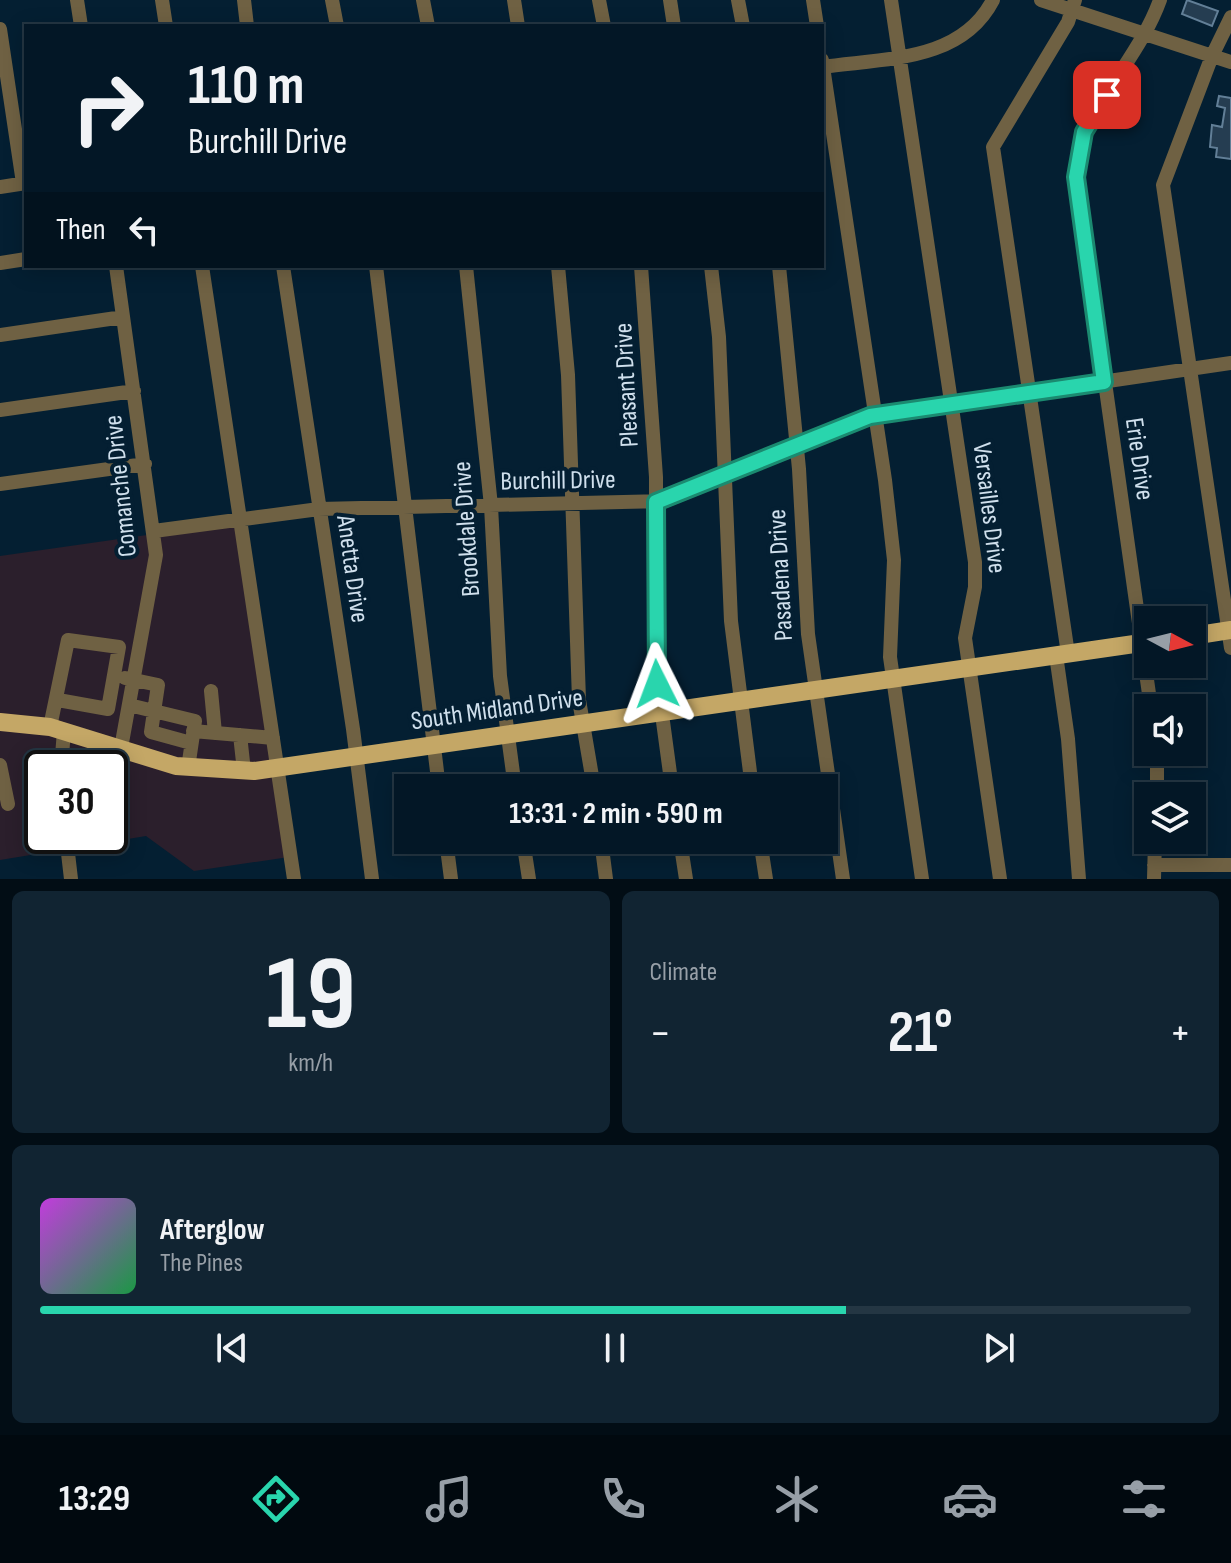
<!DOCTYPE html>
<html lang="en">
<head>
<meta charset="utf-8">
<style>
  body { margin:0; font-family:"Sofia Sans Condensed",sans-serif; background:#112432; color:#f1f3f6; height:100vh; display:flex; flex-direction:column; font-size:30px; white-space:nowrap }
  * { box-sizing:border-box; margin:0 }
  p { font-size:26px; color:#979fa7 }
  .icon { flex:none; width:44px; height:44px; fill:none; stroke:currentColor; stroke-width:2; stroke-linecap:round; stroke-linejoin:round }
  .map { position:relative; height:879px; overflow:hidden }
  .side { display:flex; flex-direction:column; gap:12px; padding:12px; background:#020d15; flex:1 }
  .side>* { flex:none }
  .top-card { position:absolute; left:24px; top:24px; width:800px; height:244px; border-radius:0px; box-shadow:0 4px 20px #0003,0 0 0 2px #243643; background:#031726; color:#f1f3f6; overflow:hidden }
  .needle { width:52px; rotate:97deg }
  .buttons { position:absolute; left:1134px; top:606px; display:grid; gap:16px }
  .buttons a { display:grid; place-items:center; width:72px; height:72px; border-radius:0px; background:#031726; box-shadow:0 4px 20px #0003,0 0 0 2px #243643; font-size:40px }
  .speed { position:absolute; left:24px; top:750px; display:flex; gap:16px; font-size:40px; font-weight:700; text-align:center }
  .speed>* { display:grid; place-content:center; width:104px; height:104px; border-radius:50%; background:#031726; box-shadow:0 4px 20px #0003,0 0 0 2px #243643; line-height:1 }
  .speed .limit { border:4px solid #111; border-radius:12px; background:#fff; color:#111 }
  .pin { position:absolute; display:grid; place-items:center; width:68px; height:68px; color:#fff; margin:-34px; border-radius:16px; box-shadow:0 4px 12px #0006 }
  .me { position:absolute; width:88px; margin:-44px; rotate:357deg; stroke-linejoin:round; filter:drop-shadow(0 0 6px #0008) }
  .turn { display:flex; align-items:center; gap:28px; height:168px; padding:0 32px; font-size:36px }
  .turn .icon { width:104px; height:104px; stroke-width:2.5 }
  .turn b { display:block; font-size:56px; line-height:68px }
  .then { display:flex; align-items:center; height:76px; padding:0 32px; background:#0003; gap:16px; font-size:30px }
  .big { font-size:60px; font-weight:700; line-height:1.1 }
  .side .widget { flex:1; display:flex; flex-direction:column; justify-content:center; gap:12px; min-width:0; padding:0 28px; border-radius:12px; background:#112432 }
  .side .dial { align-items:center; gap:0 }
  .dial b { font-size:104px; line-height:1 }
  .song { display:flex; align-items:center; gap:24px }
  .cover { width:96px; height:96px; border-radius:12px; background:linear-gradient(135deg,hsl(290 70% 55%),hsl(140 70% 35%)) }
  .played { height:8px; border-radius:4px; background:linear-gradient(90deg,#29d5ad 70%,#243643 70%) }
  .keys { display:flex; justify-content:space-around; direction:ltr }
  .heat { display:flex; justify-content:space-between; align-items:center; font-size:44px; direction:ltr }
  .side .tiles { flex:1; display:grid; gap:12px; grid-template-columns:1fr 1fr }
  .widget:last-child { grid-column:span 2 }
  .trip { position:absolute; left:394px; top:774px; width:444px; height:80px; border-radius:0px; background:#031726; box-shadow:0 4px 20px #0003,0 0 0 2px #243643; font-weight:700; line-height:80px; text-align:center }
  .dock { display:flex; height:128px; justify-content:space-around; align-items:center; background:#01090f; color:#979fa7 }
  .dock .icon { width:56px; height:56px }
  .dock .selected { color:#29d5ad }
  .dock b { font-size:36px; color:#f1f3f6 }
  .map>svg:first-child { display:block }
  .commercial { fill:#2b1f2c; fill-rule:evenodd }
  .building { fill:#253d51; stroke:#627f97; stroke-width:2 }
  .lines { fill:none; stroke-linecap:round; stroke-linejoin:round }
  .minor { stroke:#6f6143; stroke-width:14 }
  .major { stroke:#c4a766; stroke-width:18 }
  .route-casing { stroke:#1b8a70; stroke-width:20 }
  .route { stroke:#29d5ad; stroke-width:14 }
  .labels { text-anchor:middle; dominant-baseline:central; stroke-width:8; stroke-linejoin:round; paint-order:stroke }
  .street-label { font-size:26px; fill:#d0e0ed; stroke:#041f32 }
</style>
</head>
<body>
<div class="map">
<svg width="1231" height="879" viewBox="0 0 1231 879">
  <rect width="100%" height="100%" fill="#041f32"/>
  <path class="commercial" d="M238,522L289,857L194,871L146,836L0,860V556ZM42,768H110V836H42Z"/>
  <path class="building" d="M1187,0L1218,11L1212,26L1182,14Z
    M1219,96L1231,98V159L1216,157L1217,148L1210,147L1212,125L1222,127L1225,108L1217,106Z"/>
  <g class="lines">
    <path class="minor" d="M77,0L81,26
      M162,0L166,26
      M244,0L247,26
      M332,0L337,26
      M423,0L428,26
      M514,0L518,26
      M599,0L604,26
      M670,0L674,26
      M738,0L743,26
      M813,0L817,26
      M891,0L975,562V587L965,638L1000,879
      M1041,0L1231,62
      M1231,17L1212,56L1163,185L1231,648
      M0,29L23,183
      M822,60L885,480L894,560L890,657L922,879
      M822,67C885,58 961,62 993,0
      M0,187L26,183
      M0,263L26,259
      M116,266L156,555L121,748
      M202,266L294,879
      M283,266L353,729L372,879
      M376,266L439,788
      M466,266L491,506L500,676L515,788
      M558,266L568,375L579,700L594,788
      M641,266L656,477V670L672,788
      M711,266L719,337L731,621L752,788
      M779,266L799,469L808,634L843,879
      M0,335L123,317
      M0,410L134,391
      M0,484L145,464
      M154,531L319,509L665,501L870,416L1231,363
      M1068,654L993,147L1068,22L1075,0
      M1056,655L1068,739L1079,879
      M125,678L158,685L151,732L191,743
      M211,691L215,733
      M129,705L195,721L188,768
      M1151,708L1076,177C1081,108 1137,64 1160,0
      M50,727L68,640L119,647L108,709L58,700
      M193,731L273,738
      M240,735L244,771
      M0,765L8,804
      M61,768L64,731
      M1157,796V752
      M66,836L71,879
      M446,840L451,879
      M523,840L529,879
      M601,840L606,879
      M680,840L686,879
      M760,840L766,879
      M1154,865H1231
      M1154,879L1155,840"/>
    <path class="major" d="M1192,636L1231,630
      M0,722L50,727L176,766L254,771L1148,642"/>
  </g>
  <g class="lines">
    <g class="route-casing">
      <path id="route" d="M657,684L656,502L870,416L1104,382L1076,177L1084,132L1107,95"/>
    </g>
    <use href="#route" class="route"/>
  </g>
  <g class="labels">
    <g class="street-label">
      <text transform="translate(627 385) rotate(-93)">Pleasant Drive</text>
      <text transform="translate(1139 459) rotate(82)">Erie Drive</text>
      <text transform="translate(558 481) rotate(-1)">Burchill Drive</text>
      <text transform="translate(121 486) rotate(-96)">Comanche Drive</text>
      <text transform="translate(989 508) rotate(83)">Versailles Drive</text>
      <text transform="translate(467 529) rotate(-94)">Brookdale Drive</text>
      <text transform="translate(352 569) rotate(82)">Anetta Drive</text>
      <text transform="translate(781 575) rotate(-93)">Pasadena Drive</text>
      <text transform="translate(497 710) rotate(-8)">South Midland Drive</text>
    </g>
  </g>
</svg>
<div class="buttons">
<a><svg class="needle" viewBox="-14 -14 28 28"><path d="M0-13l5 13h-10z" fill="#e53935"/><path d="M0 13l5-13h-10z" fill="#979fa7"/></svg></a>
<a><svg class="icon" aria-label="sound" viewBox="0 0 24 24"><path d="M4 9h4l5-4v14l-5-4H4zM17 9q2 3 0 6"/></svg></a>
<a><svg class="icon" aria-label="layers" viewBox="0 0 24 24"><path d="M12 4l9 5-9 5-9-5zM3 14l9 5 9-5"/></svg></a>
</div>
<div class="speed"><div class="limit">30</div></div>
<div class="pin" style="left:1107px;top:95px;background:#d93025"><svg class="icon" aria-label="arrive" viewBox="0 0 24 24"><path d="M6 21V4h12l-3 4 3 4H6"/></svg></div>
<svg class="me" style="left:657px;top:684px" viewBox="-20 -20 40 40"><path d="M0-17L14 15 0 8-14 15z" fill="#29d5ad" stroke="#fff" stroke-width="4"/></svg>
<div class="trip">13:31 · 2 min · 590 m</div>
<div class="top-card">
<div class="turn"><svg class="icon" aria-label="right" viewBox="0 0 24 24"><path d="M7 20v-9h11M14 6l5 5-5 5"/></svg><div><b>110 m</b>Burchill Drive</div></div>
<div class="then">Then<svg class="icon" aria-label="left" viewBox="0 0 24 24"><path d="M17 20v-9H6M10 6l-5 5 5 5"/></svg></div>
</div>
</div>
<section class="side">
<div class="tiles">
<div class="widget dial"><b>19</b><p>km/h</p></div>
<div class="widget"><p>Climate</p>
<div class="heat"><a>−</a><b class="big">21°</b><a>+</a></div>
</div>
<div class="widget">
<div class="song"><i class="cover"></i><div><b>Afterglow</b><p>The Pines</p></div></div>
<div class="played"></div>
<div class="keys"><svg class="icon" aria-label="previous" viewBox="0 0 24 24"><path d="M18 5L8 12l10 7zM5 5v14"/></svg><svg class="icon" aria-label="pause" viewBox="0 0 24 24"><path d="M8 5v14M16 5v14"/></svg><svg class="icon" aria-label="next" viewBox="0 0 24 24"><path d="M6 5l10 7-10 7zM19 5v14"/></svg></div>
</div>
</div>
</section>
<nav class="dock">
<b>13:29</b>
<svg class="icon selected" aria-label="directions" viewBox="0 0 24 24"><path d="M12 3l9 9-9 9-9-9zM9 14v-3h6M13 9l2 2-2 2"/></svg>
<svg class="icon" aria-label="music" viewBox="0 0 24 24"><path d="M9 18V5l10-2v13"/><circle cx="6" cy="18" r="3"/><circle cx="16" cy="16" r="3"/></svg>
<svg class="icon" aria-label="phone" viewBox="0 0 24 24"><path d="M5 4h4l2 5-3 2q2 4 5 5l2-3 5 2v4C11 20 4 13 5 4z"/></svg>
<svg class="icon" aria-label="climate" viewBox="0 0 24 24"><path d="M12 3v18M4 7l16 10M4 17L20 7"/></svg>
<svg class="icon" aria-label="car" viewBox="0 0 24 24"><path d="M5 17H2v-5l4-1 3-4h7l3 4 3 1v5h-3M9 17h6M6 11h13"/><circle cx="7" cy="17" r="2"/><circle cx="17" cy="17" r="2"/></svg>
<svg class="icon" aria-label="filters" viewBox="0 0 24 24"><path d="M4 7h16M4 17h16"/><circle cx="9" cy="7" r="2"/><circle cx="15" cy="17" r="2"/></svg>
</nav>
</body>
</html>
